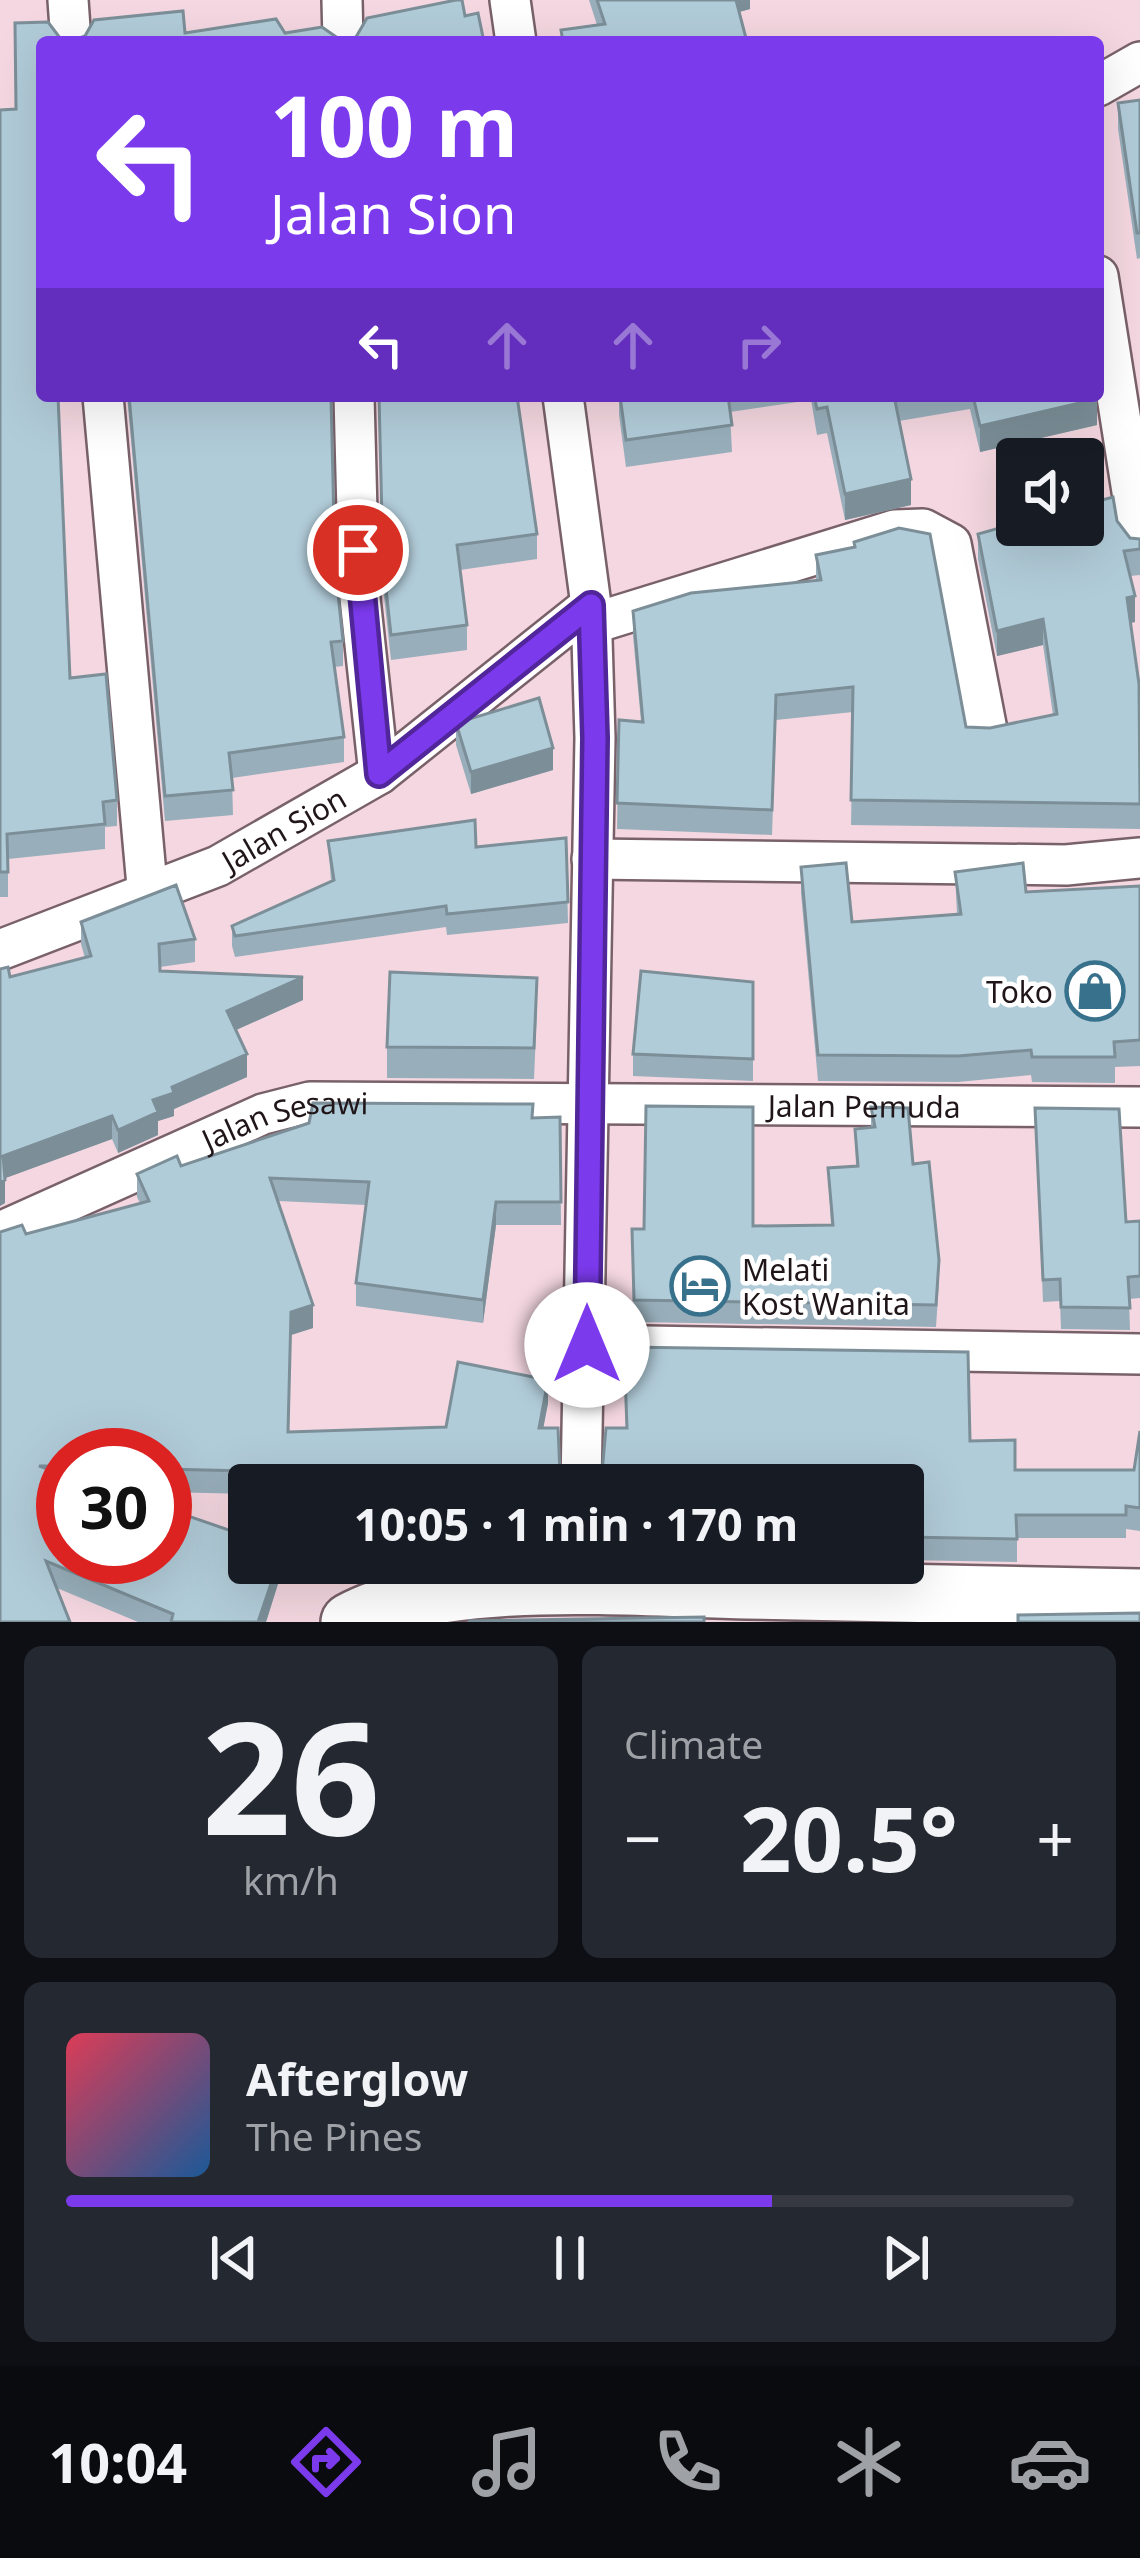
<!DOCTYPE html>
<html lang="en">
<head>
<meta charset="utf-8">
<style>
  body { margin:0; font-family:"Noto Sans",sans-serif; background:#242831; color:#f1f3f6; height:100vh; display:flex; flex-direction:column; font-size:45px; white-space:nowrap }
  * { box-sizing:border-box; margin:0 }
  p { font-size:39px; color:#9ea1a6 }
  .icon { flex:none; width:66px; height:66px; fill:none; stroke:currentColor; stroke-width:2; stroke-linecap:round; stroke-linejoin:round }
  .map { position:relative; height:1622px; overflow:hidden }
  .drawer { display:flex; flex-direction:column; gap:24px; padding:24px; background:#0d0f14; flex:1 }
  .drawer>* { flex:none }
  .banner { position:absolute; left:36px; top:36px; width:1068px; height:366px; border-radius:12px; box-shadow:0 12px 48px #0002; background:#7c3aed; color:#fff; overflow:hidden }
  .controls { position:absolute; left:996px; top:438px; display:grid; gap:24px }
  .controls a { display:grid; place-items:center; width:108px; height:108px; border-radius:12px; background:#171b24; box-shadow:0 12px 48px #0002; font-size:60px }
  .speed { position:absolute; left:36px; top:1428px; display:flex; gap:24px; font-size:60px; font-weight:700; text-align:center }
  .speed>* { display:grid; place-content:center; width:156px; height:156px; border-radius:50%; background:#171b24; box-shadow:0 12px 48px #0002; line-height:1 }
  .speed .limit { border:18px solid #d22; background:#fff; color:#111 }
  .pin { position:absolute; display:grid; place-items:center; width:102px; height:102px; color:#fff; margin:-51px; border:6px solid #fff; border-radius:50%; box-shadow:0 3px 12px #0007 }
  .me { position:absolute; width:132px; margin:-66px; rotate:0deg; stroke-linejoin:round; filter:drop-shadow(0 0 9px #0008) }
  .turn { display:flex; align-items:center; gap:42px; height:252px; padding:0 36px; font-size:54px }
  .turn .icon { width:156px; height:156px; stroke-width:2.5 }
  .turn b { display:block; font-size:84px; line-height:102px }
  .lanes { display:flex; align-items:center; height:114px; padding:0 36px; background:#0003; justify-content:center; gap:60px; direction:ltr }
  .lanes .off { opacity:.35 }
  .big { font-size:90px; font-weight:700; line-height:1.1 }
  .drawer .widget { flex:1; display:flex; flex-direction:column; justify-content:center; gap:18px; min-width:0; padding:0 42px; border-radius:18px; background:#242831 }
  .drawer .dial { align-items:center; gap:0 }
  .dial b { font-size:156px; line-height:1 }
  .song { display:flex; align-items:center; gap:36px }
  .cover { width:144px; height:144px; border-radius:18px; background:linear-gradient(135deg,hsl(350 70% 55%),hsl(210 70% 35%)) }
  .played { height:12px; border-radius:6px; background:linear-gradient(90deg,#7c3aed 70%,#363941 70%) }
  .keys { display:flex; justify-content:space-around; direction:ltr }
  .heat { display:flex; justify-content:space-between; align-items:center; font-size:66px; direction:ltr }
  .drawer .tiles { flex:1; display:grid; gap:24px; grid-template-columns:1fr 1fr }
  .widget:last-child { grid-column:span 2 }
  .trip { position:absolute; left:228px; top:1464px; width:696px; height:120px; border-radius:12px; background:#171b24; box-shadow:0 12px 48px #0002; font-weight:700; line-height:120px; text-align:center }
  .tab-bar { display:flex; height:192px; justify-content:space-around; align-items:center; background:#090b0e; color:#9ea1a6 }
  .tab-bar .icon { width:84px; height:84px }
  .tab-bar .active { color:#7c3aed }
  .tab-bar b { font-size:54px; color:#f1f3f6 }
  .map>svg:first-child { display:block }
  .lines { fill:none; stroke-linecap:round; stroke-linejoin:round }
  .street-casing { stroke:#796169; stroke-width:44 }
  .secondary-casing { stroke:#796169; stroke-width:62 }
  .street { stroke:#fff; stroke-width:39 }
  .secondary { stroke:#fff; stroke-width:57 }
  .wall { fill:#98afbb }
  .shaded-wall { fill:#7c8f98 }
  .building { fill:#b1ccd9; stroke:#7c8f98; stroke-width:3 }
  .route-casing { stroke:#51269a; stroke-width:30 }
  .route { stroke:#7c3aed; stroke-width:21 }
  .labels { text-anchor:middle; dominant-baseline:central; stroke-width:9; stroke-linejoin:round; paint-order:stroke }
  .street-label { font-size:30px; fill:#20161a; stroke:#fff }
  .poi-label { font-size:30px; fill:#20161a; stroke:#fff; text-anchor:end }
</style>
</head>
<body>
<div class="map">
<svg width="1140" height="1622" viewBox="0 0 1140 1622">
  <rect width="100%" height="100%" fill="#f4d7e0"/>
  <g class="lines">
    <g class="street-casing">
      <g id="street">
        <path d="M68,0L71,42"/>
        <path d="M342,0L343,42"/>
        <path d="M510,0L516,42"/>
        <path d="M1098,86L1140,62"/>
        <path d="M1098,276L1140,542"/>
        <path d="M103,396L148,897"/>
        <path d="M354,396L359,589L379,774"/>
        <path d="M563,396L591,605L595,738L581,1485"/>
        <path d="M591,624L895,530L923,529L951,544L987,730"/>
        <path d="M592,859L1066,865L1140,858"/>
        <path id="s1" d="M0,950L218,866L379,774L591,605"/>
        <path id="s2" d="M0,1232L263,1114L310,1102L1140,1107"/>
        <path d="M587,1345L1140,1354"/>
      </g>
    </g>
    <g class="secondary-casing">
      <path id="secondary" d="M350,1622C446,1570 637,1588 747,1590C878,1593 1009,1595 1140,1598"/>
    </g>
    <use href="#street" class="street"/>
    <use href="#secondary" class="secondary"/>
  </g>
  <path class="wall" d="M456,0H462L465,16L478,13L484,42H42V396H80L79,399L58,400L70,678L106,674L117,800V826L105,827V849L8,859V897H0V110L16,109L15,23L48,22L60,38L72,41L85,36L94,20L183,11L185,33L276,19L285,33L322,27L342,41L356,37L367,18Z
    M589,0H750V9L739,12L747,42H561V30L597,25Z
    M1140,100V258L1137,259L1118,129V103Z
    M127,396H331L335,565L343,641V666L334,667L344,737V762L232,778L233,815L165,821Z
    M378,396L537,534V559L460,570L467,625V650L391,660L383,587Z
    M619,396H1097V425L980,452L970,409L899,421L911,505L845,520L827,433L817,435L811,400L730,412L732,452L626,467L619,415Z
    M1117,521L1130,538L1140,539V575L1130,576L1135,622L1130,623L1140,718V829L851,825L853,712L776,720L772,835L617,829L619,720L641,721L633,636V611L816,580V555L966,727L990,728L1053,715L1043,645L997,656L978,559V534Z
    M456,723L553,770L471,794L456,745Z
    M566,838L568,923L447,935L446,927L235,957L232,946V926L331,881L328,841L476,847Z
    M801,867L852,922L957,914L955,872L1026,892L1140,886V1066L1115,1067V1083L1032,1082L1031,1075L958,1082L818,1081L801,893Z
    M81,922L195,939V962L160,967V971L303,1000L236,1030L247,1077L174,1109V1116L158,1121V1135L118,1153L112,1139L5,1178V1203L0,1206L10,977L85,958L81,944Z
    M753,982V1081L633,1076V1054Z
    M537,1009L534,1079L387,1078V1047Z
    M871,1107L913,1164L939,1282L936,1327L634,1322L632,1229L831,1225L828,1168L856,1166L855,1129L871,1128Z
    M1035,1108L1126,1222L1140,1221V1298L1129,1299L1130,1330L1061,1329L1060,1301L1043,1302Z
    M560,1117L561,1225H496L483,1323L356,1306V1283L366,1205L278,1201L313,1328L291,1335L289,1432L446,1427L548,1403L543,1428L560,1473L580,1485H249V1494L165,1492V1455H63V1557L282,1563V1571L266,1622H138L57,1588L0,1622L26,1234L140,1203L137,1197V1174L533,1118Z
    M624,1347L970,1441L1015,1470H1134L1140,1431V1531L1126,1529V1538H1017V1562L903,1560V1485L602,1473L626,1428Z"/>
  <path class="shaded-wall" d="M732,0H750V9L732,14Z
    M1097,399V425L980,452V426Z
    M911,479V505L845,520V494Z
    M1135,596V622L1127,624V598Z
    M1043,619V645L997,656V631Z
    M553,748V770L471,794V772Z
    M303,977V1000L227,1034V1011Z
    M247,1054V1077L174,1109V1116L158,1121V1135L118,1153V1130L153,1100L172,1087Z
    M112,1116V1139L3,1179V1156Z
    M5,1180V1203L0,1206V1183Z
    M496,1202V1225L483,1323V1300Z
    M313,1305V1328L291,1335V1312Z
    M548,1380V1403L539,1451V1428Z
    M278,1563H282V1571L266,1622H258Z"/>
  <path class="building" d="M456,0H462L465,16L478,13L484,42H42V396H58L70,678L106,674L117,800L103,802L105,824L7,834L8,872H0V110L16,109L15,23L48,22L60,38L72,41L85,36L94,20L183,11L185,33L276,19L285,33L322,27L342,41L356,37L367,18Z
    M597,0H736L747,42H563L561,30L605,24Z
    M897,38L898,42H869Z
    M1041,38L1042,42H1016Z
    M1140,100V233H1137L1118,103Z
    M129,396H331L335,565L343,641L331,642L344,737L229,753L233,790L165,796Z
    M379,396H517L537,534L457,545L467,625L391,635L383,562Z
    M620,396H728L732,425L626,440Z
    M814,396H894L911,479L845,494L827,407L817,409Z
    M973,396H1097V399L980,426Z
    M1113,497L1117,521L1130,538L1140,539V549L1124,551L1135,596L1127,598L1139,684L1140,804L851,800L853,687L776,695L772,810L617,803L619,720L643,722L633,611L691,593L821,580L816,555L855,547L854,542L899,528L930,534L966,727L990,728L1057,714L1043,619L997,631L978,534L1017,523V525H1083V505Z
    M539,698L553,748L471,772L456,723Z
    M475,820L476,847L566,838L568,902L447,914L446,906L235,936L232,926L334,880L328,841Z
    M846,863L852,922L961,914L955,872L1023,863L1026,892L1140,886V1040L1114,1042L1115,1057H1032L1031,1050L958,1056L818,1055L801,867Z
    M176,885L195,939L159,944L160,971L303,977L227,1011L247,1054L172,1087L174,1093L153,1100L158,1112L118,1130L112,1116L3,1156L5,1180L0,1183V969L8,967L10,977L91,956L81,922Z
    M641,971L753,982V1059L633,1054Z
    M390,972L537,978L534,1048L387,1047Z
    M313,1103L533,1104L532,1118L560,1117L561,1202H496L483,1300L356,1283L369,1182L270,1178L313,1305L291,1312L288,1432L446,1427L458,1362L548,1380L539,1428H558L560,1473L580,1485H319V1473L165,1469V1455H63V1466H39L63,1474V1557H165V1508L249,1537V1563H278L258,1622H171L173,1614L46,1561L70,1622H0V1232L22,1225L26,1234L149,1201L137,1174L177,1156L181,1166L309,1123Z
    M646,1106L753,1107V1226L833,1225L828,1168L858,1166L855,1129L875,1127L871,1107L908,1108L913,1164L929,1162L939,1260L936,1305L634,1300L632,1229H644Z
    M1035,1108L1119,1109L1126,1222L1140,1221V1276L1128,1277L1130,1308L1061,1307L1060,1279L1043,1280Z
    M624,1347L968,1352L970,1441L1015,1440V1470H1134L1140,1431V1508L1126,1506V1515H1016L1017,1539L903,1537V1485H583L602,1473L606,1428H627Z
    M1140,1613V1622H1018V1615Z
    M704,1617V1622L468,1621Z"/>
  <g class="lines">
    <g class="route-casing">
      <path id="route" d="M358,550L379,774L591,605L595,738L587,1345"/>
    </g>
    <use href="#route" class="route"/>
  </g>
  <defs>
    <g id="shop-ring" transform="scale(3)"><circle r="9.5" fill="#fff" stroke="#38718b" stroke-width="1.5"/><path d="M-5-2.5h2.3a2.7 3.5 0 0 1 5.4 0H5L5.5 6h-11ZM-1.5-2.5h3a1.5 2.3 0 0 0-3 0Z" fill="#38718b"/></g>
    <g id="hotel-ring" transform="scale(3)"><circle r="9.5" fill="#fff" stroke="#38718b" stroke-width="1.5"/><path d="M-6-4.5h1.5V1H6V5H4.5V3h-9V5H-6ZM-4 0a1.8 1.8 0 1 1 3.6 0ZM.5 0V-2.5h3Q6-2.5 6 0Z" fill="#38718b"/></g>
  </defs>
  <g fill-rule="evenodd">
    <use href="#shop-ring" x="1095" y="991"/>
    <use href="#hotel-ring" x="700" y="1286"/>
  </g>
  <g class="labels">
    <g class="street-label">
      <text stroke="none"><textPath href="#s1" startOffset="309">Jalan Sion</textPath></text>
      <text stroke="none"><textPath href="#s2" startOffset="891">Jalan Pemuda</textPath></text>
      <text stroke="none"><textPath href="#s2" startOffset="309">Jalan Sesawi</textPath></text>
    </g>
    <g class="poi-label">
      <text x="1053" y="991">Toko</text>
      <text x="742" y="1269" text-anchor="start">Melati<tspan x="742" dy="34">Kost Wanita</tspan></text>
    </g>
  </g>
</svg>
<div class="controls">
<a><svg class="icon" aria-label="sound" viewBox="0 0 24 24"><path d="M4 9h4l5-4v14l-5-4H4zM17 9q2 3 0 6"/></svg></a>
</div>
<div class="speed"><div class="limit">30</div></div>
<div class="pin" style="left:358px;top:550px;background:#d93025"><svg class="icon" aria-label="arrive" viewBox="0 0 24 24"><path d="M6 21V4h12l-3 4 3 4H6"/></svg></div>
<svg class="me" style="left:587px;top:1345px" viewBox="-20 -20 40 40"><circle r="19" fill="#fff"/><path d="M0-13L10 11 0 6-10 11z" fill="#7c3aed"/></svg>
<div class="trip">10:05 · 1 min · 170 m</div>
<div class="banner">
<div class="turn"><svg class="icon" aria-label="left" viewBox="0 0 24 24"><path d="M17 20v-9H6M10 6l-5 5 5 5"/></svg><div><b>100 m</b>Jalan Sion</div></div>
<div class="lanes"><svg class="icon" aria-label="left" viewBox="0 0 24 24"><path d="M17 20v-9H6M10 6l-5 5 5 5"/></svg><svg class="icon off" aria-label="ahead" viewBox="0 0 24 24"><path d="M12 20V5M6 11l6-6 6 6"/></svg><svg class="icon off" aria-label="ahead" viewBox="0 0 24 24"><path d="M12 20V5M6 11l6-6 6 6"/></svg><svg class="icon off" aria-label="right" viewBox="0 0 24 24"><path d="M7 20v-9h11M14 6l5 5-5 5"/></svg></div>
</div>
</div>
<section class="drawer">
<div class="tiles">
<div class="widget dial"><b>26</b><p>km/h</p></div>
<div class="widget"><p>Climate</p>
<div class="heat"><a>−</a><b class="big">20.5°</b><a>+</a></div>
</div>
<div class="widget">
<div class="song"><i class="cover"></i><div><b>Afterglow</b><p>The Pines</p></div></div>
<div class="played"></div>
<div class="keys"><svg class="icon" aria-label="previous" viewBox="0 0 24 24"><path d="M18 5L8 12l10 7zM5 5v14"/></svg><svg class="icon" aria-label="pause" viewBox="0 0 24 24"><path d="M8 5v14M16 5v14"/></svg><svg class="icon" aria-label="next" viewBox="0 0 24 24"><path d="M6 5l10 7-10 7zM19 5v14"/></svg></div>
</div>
</div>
</section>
<nav class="tab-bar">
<b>10:04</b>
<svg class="icon active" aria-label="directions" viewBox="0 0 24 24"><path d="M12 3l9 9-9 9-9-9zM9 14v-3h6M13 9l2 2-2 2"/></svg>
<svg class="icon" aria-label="music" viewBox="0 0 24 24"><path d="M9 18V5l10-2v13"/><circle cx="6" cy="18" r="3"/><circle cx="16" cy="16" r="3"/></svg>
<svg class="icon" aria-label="phone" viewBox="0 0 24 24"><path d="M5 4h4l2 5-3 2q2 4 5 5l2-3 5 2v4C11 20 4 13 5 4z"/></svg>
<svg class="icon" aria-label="climate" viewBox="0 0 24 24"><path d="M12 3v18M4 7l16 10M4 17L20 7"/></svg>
<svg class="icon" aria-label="car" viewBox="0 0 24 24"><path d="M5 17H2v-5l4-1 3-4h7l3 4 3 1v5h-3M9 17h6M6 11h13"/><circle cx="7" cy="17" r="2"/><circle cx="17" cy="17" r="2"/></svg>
</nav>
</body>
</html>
